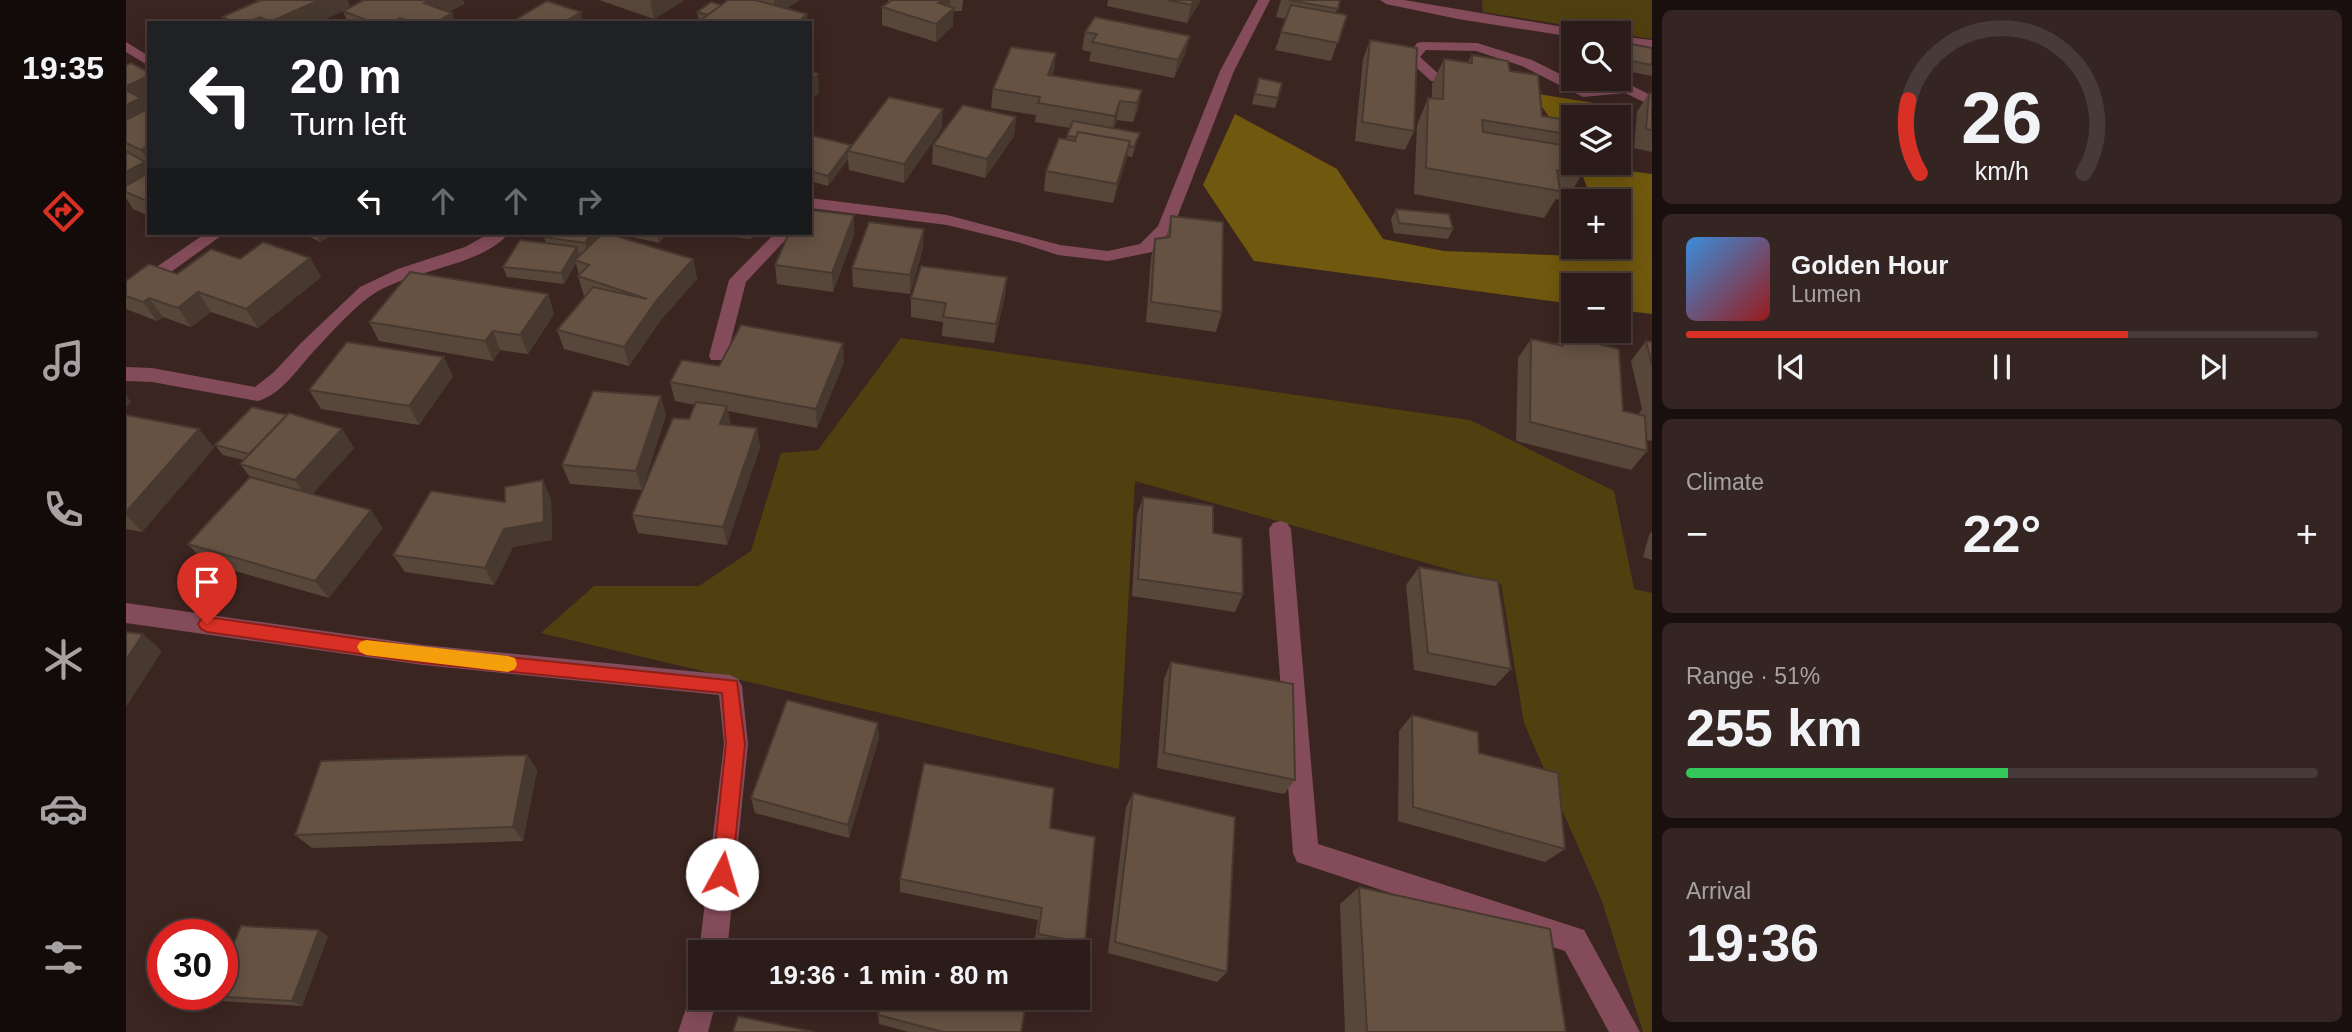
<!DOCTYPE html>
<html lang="en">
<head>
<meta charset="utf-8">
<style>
  body { margin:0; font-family:Helvetica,sans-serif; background:#342522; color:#f1f3f6; height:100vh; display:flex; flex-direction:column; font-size:26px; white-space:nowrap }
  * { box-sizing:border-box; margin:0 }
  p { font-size:23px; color:#a6a1a2 }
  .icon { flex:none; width:38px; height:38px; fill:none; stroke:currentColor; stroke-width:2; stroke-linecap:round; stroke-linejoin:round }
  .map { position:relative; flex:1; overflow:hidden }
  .sheet { display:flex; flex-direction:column; gap:10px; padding:10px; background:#180f0e; width:700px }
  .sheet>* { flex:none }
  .hud { position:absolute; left:21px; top:21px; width:665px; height:214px; border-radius:0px; box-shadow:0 4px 18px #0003,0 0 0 2px #483a38; background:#202124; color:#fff; overflow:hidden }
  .buttons { position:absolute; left:1435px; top:21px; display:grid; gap:14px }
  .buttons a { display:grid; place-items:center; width:70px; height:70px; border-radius:0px; background:#2c1c19; box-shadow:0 4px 18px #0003,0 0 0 2px #483a38; font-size:35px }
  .speed { position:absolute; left:21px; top:919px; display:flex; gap:14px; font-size:35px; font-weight:700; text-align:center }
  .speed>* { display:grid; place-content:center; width:91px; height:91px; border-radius:50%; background:#2c1c19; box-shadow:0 4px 18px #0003,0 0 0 2px #483a38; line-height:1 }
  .speed .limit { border:10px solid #d22; background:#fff; color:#111 }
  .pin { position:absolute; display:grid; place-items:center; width:60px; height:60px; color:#fff; margin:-72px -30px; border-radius:50% 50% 50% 0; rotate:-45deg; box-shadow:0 0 7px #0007 }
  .pin .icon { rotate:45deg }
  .me { position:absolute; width:77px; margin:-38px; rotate:6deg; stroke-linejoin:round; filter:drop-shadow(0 0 5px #0008) }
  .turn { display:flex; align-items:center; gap:24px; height:147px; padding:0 28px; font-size:32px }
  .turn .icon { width:91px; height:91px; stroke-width:2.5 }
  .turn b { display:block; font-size:49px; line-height:60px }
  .lanes { display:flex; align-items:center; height:66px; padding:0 28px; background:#0003; justify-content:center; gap:35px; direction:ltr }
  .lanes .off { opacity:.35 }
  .big { font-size:52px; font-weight:700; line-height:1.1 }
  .sheet .tile { flex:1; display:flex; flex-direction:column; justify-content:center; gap:10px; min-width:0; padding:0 24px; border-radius:10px; background:#342522 }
  .sheet .dial { align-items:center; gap:0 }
  .dial svg { height:182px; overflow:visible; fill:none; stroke:#483a38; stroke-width:7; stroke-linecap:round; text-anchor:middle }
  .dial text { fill:#f1f3f6; stroke:none }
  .song { display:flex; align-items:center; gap:21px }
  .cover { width:84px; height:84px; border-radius:10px; background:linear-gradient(135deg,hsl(210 70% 55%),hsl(0 70% 35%)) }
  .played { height:7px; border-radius:4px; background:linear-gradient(90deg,#d93025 70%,#483a38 70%) }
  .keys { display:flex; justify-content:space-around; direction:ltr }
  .heat { display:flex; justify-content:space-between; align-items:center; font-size:38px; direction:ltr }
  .charge { height:10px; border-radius:5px; background:linear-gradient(90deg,#34c759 51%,#483a38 0) }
  .trip { position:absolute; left:562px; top:940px; width:402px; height:70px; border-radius:0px; background:#2c1c19; box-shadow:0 4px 18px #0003,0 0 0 2px #483a38; font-weight:700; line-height:70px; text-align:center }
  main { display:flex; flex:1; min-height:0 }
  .tabs { display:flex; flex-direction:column; width:126px; justify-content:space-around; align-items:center; background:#120b0a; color:#a6a1a2 }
  .tabs .icon { width:49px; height:49px }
  .tabs .selected { color:#d93025 }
  .tabs b { font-size:32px; color:#f1f3f6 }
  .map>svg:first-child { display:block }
  .green { fill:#51400f }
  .forest { fill:#70580e }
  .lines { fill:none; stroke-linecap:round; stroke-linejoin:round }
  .minor { fill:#844c5b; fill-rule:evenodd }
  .wall { fill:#57473a }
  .shaded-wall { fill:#47392f }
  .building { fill:#655243; stroke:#47392f; stroke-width:2 }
  .route { fill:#d93025; stroke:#8d1f18; stroke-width:2 }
  .slow { fill:#f59e0b }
</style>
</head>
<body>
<main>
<nav class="tabs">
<b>19:35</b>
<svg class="icon selected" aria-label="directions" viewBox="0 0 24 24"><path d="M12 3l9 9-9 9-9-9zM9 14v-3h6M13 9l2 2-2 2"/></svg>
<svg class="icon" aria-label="music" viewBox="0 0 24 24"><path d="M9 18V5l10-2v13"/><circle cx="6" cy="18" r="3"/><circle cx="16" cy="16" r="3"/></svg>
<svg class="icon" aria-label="phone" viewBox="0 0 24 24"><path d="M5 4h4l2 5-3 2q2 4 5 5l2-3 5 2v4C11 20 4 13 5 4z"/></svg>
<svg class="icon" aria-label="climate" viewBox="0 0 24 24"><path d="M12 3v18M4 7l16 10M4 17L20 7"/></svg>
<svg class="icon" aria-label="car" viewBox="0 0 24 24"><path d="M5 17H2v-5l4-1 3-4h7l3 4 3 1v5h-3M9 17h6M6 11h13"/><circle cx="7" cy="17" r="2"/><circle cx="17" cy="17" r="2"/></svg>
<svg class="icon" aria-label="filters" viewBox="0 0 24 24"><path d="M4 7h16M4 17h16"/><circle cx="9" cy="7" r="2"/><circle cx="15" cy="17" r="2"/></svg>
</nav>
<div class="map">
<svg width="1526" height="1032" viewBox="0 0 1526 1032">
  <rect width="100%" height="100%" fill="#3b2521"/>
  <path class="green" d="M1356,0H1526V39L1357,12Z
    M775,338L1344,420L1488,491L1508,589L1526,593V1032H1517L1476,901L1398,723L1375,584L1009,481L993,769L415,633L468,586H573L625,551L655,453L692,450Z"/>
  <path class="forest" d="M1406,93L1480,105L1483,117H1447V150Z
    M1109,114L1211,169L1257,239L1318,251L1476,257V247H1493V201H1466L1452,163H1493V153L1497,170L1526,174V314L1493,310V285H1447V304L1128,261L1077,185Z"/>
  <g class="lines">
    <path class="minor" d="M1132,0H1144L1108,71L1047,228L1026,252L982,261L932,255L895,243L821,225L684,208V198L821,215L934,245L982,251L1014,244L1032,226L1094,71Z
      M1254,0H1278L1449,29L1456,33H1447V37L1332,19L1260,4Z
      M1493,36L1526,40V48L1493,44Z
      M0,42L23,56V66L0,52Z
      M1296,42L1351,43L1406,60L1464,89L1486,87L1481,82L1483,79H1493L1526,96V106L1499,93L1457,97L1396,66L1350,51L1300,50L1294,57L1317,78L1315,81H1305L1280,58L1291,43Z
      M80,233H99L6,300L0,302V288Z
      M364,233H383C355,267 284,269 246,295C227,308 204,334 188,351C171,369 156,394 132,401L26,382L0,381V367L26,368L129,387L148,372L175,343L234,287L272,269L339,247Z
      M649,233H666L620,282L601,356L599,360H585L583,356L603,280Z
      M1154,521L1161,523L1165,529L1192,844L1458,930L1514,1032H1483L1439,951L1171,862L1167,853L1143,529L1147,523Z
      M0,603L297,645L604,675L612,679L616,686L622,744L601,952H574V954L573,952L598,744L593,695L297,665L0,623Z
      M574,985V998H591L582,1032H552L567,988Z"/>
  </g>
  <path class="wall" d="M130,0H221L224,7L238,0H337L338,4L322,12L330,23H222L217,11L191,23H99L96,17L132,1Z
    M473,0H557V1L528,19Z
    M602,0H674L573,21L571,12L595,5Z
    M762,0H837L836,11H827V26L810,42L756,25V7L762,3Z
    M982,0H1075L1061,23L981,6Z
    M1155,0H1214L1210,13L1221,15L1205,61L1149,50L1160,19L1150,17Z
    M959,32L1064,36L1059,54L1048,78L963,61L965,52L956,50Z
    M1244,40L1288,131L1279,150L1229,141L1237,59Z
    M1505,44L1526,48V76L1500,71L1499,54Z
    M930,53L926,75L1016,90L1012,109L1007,122L991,120L987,128L1014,133L1006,157L1001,156L987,203L918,191L920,171L940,139L944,128L909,122L910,115L865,108L867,89Z
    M1346,55L1384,71L1416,116L1447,121V140L1443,147L1456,174L1440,201L1430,199L1418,218L1288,194L1291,125L1302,98L1306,99V84L1318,59L1342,62Z
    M0,65L23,72V100L18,102L22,108H23V167L22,166L23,168V216L7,209L0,198Z
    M1133,78L1152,98L1149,108L1126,104Z
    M1523,93L1526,94V152L1508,148L1511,112Z
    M890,117L888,136L859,178L806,164L807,145Z
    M816,128L778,183L723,170L722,159L702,186L684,181V140L725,146Z
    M1270,209L1327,229L1322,239L1268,233L1265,219Z
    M728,215V235L707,292L651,284L649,265Z
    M1045,216L1096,312L1090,332L1020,322L1025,258L1029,239L1040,238Z
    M1447,219V246L1439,244L1442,227Z
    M176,233H209L194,242Z
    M421,233H474L471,238L567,259L571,279L534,321L503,366L438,349L431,330L459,296H458L452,276L453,275L450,263L438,284L381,277L377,267L420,243L418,237Z
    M489,233H541L533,243Z
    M576,233H628L625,239Z
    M1450,247H1468L1465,251Z
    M797,248L784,294L727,287L726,268Z
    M184,258L195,277L132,328L85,312L65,327L37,317L31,321L0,309V281L51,274L114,259Z
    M881,277L879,296L868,343L816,336L817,322L785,317V298Z
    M422,294L428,314L402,354L374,350L367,361L253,341L243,322Z
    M1437,336L1497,411L1512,415L1516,409L1505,361L1520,341L1526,342V441L1521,440V451L1505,470L1390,441L1392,358L1405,339L1431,344Z
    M718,362L691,428L602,411L604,425L631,428L634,447L601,545L512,533L506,515L563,419L569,405L549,401L544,382L593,366Z
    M327,376L293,425L195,409L183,390Z
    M0,415L73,429L88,448L16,532L0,529Z
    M540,415L516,490L444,484L436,465Z
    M216,429L228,448L186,494L257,528L203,598L78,562L62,544L124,477L114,464L117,460L97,455L89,445Z
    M1017,497L1117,594L1109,612L1006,596L1011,515Z
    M425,499L426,540L387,547L368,585L279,572L267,555L379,502Z
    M1526,531V560L1517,557L1523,535Z
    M1293,567L1385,669L1369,686L1288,670L1280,585Z
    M1045,662L1169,780L1158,794L1031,768L1038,679Z
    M1286,715L1353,753L1439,849L1419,862L1272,821L1273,731Z
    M753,738L723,838L629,813L625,798Z
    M401,755L411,770L397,841L186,848L169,835Z
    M1007,793L1101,972L1091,982L982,953L1000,807Z
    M924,828L959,943L953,954H952V952H941L908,945L912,920L774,892V879Z
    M1233,887L1440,1032H1219L1214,904Z
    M202,936L176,1006L96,1001L85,996Z
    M752,1015L895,1032H783L753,1024Z"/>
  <path class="shaded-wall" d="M193,0H221L224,8L191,23L144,22Z
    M304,0H337L338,4L305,21L298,3Z
    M526,0H557V1L528,19L524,1Z
    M648,0H674L649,16Z
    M816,0H824L823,11L812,3Z
    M1068,0H1075L1061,23L1065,5Z
    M828,8L827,26L810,42V24Z
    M455,12L457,23H437Z
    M326,13L330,23H309Z
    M681,14L682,23H671Z
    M134,17L137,23H121Z
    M274,18L276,23H265Z
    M1064,36L1059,54L1048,78L1052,60Z
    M930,53L928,72L919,93L922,75Z
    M692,74L693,93L684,101V81Z
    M23,76V100L18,102L23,110L0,130V86Z
    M1016,90L1012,109L1007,122L1011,103Z
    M994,101L991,120L985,135L989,116Z
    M817,109L816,128L778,183V164Z
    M890,117L888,136L859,178L861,159Z
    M1004,141L1000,160L987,203L991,184Z
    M725,145V152L722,151V159L702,186V176Z
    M23,146V162L15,150Z
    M19,162L23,168V186L0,192V172Z
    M728,215V235L707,292L706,273Z
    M798,229L797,248L784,294V275Z
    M190,233H209L194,242Z
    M465,233H474L462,253L459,243Z
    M531,233H541L533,243Z
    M451,247L454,257L449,260L450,263L438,284L435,273Z
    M184,258L195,277L132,328L120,309Z
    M567,259L571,279L534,321L503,366L498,347L530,301Z
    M881,277L879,296L868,343L870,324Z
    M72,292L85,312L65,327L52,308Z
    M422,294L428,314L402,354L394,335Z
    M23,298L37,317L31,321L17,302Z
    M367,331L374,350L367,361L359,341Z
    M717,343L718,362L691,428L690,409Z
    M318,357L327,376L293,425L283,406Z
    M0,395L5,402L0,407Z
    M535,396L540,415L516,490L510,471Z
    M601,406L605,425L594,424Z
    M631,428L634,447L601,545L597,527Z
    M73,429L88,448L16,532L0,515V512Z
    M216,429L228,448L182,499L169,480Z
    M417,480L425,499L426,540L387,547L368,585L359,568L378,529Z
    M245,510L257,528L203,598L189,581Z
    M17,634L36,651L0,707V660Z
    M752,723L753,738L723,838L722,825Z
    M401,755L411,770L397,841L387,827Z
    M193,930L202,936L176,1006L166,1001Z"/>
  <path class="building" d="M135,0H193L144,22L134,17L121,23H109L96,17Z
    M238,0H304L298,3L326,13L309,23H288L274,18L265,23H248L217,11Z
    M602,0H629L681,14L671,23H571Z
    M766,0H816L812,3L828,8L810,24L756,7Z
    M1041,0H1068L1065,5Z
    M1163,0H1214L1212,9Z
    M421,1L455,12L437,23H384Z
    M585,2L595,5L582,15L571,12Z
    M1165,5L1221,15L1212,43L1155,32Z
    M969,17L1064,36L1052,60L966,42L971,34L959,32Z
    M1244,40L1291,48L1288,131L1236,122Z
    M1505,44L1526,48V65L1506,61Z
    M885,47L930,53L922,75L1016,90L1011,103L994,101L989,116L912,103L914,97L867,89Z
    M1346,55L1382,61L1384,71L1412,75L1416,116L1447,121V135L1356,120L1357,132L1447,147V163H1455L1456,174L1431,170L1434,191L1300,168L1302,98L1317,99L1318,59L1346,63Z
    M5,63L23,72V76L0,86V65Z
    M684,71L692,74L684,81Z
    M1133,78L1156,83L1152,98L1129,94Z
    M0,90L15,98L0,105Z
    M1523,93L1526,94V130L1520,129Z
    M763,97L817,109L778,164L722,151Z
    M837,105L890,117L861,159L807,145Z
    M23,108V146L15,150L0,143V120Z
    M947,121L1014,133L1008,147L1003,146L1004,141L952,132L950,137L941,136Z
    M952,132L1004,141L991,184L920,171L933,138L949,141Z
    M688,136L725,145L702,176L684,171V140Z
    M0,151L19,162L0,172Z
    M23,173V202L0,192V186Z
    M1270,209L1323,214L1327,229L1273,223Z
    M684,210L728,215L706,273L649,265L663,233H684Z
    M1045,216L1097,222L1096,312L1025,302L1029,239L1044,237Z
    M743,222L798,229L784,275L726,268Z
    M421,233H465L459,243L418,237Z
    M477,233H480L567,259L530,301L498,347L431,330L467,287L521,299L452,276L463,265L449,260Z
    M394,240L451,247L435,273L377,267Z
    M137,242L184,258L120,309L72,292L52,308L23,298L17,302L0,296V281L23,264L51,274L85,249L114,259Z
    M795,266L881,277L870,324L817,317L820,303L785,298Z
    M284,272L422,294L394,335L367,331L359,341L243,322Z
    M615,325L717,343L690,409L544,382L556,360L593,366Z
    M1437,336L1493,349L1497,411L1519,416L1521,451L1404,422L1405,339L1437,346Z
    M1520,341L1526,342V365Z
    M221,342L318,357L283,406L183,390Z
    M467,391L535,396L510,471L436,465Z
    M570,402L601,406L594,424L631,428L597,527L506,515L547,418L563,419Z
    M126,407L161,415L123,454L89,445Z
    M163,413L216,429L169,480L114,464Z
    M0,415L73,429L0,512Z
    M124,477L245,510L189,581L62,544Z
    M417,480L418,522L378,529L359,568L267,555L305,491L379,502V487Z
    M1017,497L1087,506V533L1116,538L1117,594L1012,579Z
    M1293,567L1372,581L1385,669L1302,653Z
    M0,632L17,634L0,660Z
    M1045,662L1167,684L1169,780L1038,753Z
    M661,700L752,723L722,825L625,798Z
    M1286,715L1352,732L1353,753L1432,773L1439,849L1287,807Z
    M401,755L387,827L169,835L195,761Z
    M798,763L928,788L924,828L969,837L959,943L912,934L916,908L774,879Z
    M1007,793L1109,817L1101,972L989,942Z
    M1233,887L1424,929L1440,1032H1241Z
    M115,926L193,930L166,1001L85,996L86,994H96V971Z
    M795,943L828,952H793Z
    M756,998H901L895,1032H817L752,1015Z
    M612,1016L688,1032H607Z"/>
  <path class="route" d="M81,617L297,648L611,681L619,744L606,874L603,881L596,884L589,881L586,874L600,744L596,693L297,663L81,632L75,629L72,624L75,619Z"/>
  <path class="slow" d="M240,640L382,656L389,658L391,664L389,669L382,672L240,655L234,652L231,647L234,642Z"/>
</svg>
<div class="buttons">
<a><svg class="icon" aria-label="search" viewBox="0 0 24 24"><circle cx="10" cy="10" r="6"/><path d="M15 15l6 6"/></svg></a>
<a><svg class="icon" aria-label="layers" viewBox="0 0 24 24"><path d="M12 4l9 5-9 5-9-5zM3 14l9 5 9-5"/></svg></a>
<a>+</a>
<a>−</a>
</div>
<div class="speed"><div class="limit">30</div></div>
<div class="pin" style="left:81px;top:624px;background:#d93025"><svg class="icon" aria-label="arrive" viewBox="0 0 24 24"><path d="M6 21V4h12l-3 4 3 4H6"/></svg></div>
<svg class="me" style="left:596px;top:874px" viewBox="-20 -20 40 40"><circle r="19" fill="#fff"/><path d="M0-13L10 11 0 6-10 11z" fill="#d93025"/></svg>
<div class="trip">19:36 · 1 min · 80 m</div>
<div class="hud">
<div class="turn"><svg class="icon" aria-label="left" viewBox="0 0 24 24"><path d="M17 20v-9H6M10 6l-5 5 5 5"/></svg><div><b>20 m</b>Turn left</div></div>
<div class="lanes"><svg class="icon" aria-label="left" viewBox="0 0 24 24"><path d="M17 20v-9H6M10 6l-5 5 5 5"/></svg><svg class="icon off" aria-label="ahead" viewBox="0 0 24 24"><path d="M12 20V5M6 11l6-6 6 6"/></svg><svg class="icon off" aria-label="ahead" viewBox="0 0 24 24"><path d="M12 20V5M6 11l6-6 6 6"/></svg><svg class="icon off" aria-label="right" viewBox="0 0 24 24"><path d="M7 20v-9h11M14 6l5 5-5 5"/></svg></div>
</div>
</div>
<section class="sheet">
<div class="tile dial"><svg viewBox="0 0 100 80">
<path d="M14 69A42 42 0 1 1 86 69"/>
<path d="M14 69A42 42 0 0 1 9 37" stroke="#d93025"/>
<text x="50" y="56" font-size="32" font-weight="700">26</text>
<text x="50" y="72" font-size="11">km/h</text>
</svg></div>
<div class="tile">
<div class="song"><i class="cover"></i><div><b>Golden Hour</b><p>Lumen</p></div></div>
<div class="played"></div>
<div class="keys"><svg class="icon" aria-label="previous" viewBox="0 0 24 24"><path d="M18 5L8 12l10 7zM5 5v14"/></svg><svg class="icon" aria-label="pause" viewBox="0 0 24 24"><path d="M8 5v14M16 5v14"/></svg><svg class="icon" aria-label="next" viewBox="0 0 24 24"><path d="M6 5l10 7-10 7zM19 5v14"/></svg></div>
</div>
<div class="tile"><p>Climate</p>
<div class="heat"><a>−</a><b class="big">22°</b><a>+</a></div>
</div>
<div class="tile"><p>Range · 51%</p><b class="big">255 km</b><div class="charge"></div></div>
<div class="tile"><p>Arrival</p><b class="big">19:36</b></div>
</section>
</main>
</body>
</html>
